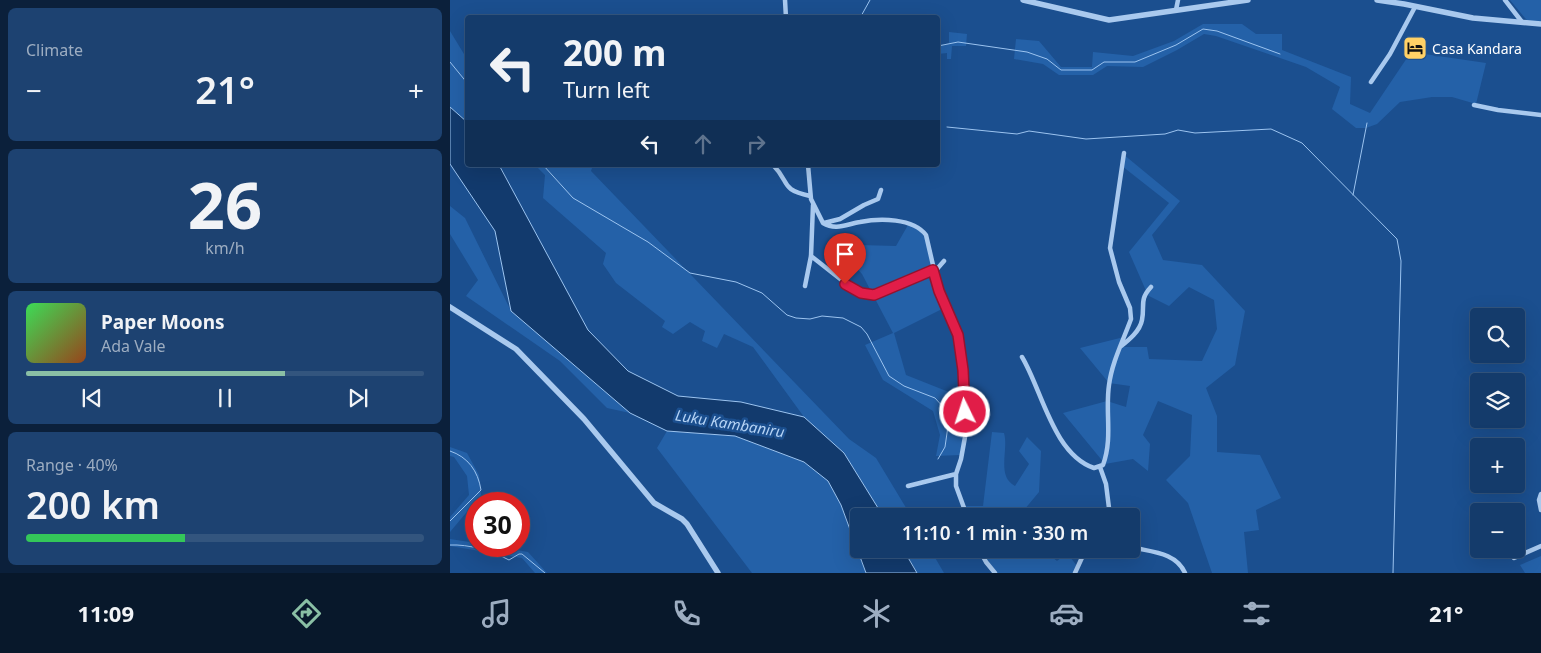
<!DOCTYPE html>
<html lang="en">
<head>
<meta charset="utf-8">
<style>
  body { margin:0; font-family:"Noto Sans",sans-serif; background:#1d4271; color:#f1f3f6; height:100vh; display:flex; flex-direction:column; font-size:19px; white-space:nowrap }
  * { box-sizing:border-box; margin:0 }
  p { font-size:16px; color:#9dadc1 }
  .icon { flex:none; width:28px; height:28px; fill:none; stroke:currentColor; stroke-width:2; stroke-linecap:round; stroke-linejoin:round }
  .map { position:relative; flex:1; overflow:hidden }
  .drawer { display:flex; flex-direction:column; gap:8px; padding:8px; background:#0b203b; width:450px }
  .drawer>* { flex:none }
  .hud { position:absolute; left:15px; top:15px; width:475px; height:152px; border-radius:5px; box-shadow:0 5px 20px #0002,0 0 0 1px #33557e; background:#143b6b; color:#f1f3f6; overflow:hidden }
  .tools { position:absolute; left:1020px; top:308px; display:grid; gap:10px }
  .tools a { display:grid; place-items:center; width:55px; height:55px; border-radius:5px; background:#143b6b; box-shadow:0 5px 20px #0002,0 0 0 1px #33557e; font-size:25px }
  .speed { position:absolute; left:15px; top:492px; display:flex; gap:10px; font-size:25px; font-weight:700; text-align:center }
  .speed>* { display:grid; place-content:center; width:65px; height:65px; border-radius:50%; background:#143b6b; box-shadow:0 5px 20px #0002,0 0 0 1px #33557e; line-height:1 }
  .speed .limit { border:8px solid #d22; background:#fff; color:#111 }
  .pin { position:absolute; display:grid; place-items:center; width:42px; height:42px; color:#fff; margin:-51px -21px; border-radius:50% 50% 50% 0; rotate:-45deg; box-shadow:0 0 5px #0007 }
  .pin .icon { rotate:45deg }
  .me { position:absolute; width:55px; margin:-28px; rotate:356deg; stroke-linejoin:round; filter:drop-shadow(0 0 4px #0008) }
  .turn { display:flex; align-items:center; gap:18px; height:105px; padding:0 15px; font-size:22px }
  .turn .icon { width:65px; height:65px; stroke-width:2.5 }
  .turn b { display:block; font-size:35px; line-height:42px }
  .lanes { display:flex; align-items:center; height:48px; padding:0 15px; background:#0003; justify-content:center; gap:25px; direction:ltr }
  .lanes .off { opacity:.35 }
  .big { font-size:38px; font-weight:600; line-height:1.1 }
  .drawer .widget { flex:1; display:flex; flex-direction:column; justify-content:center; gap:8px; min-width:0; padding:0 18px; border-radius:8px; background:#1d4271 }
  .drawer .dial { align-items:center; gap:0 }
  .dial b { font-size:65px; line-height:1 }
  .song { display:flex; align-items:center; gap:15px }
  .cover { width:60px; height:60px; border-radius:8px; background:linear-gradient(135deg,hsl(130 70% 55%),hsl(20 70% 35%)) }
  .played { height:5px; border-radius:2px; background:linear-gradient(90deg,#8abfa5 65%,#33557e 65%) }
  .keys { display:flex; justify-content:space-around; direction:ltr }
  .heat { display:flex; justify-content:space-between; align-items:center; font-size:28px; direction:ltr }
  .charge { height:8px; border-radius:4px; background:linear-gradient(90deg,#34c759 40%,#33557e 0) }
  .trip { position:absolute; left:400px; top:508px; width:290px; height:50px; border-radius:5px; background:#143b6b; box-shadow:0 5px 20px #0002,0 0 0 1px #33557e; font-weight:600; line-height:50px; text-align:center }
  .dock { display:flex; height:80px; justify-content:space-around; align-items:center; background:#08182b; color:#9dadc1 }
  .dock .icon { width:35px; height:35px }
  .dock .active { color:#8abfa5 }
  .dock b { font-size:22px; color:#f1f3f6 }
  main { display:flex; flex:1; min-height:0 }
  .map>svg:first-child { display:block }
  .green { fill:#2461a8 }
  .water { fill:#123a6d; stroke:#9cc4f0 }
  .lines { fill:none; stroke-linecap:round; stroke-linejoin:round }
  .stream { stroke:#9cc4f0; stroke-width:1 }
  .minor { stroke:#a9c9ee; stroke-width:4.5 }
  .tertiary { stroke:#a9c9ee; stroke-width:5.5 }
  .route-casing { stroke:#92132f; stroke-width:12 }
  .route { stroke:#e11d48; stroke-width:9 }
  .labels { text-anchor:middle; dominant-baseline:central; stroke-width:5; stroke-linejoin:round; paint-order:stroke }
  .poi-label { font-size:14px; fill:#fff; stroke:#1b4f8f; text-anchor:start }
  .water-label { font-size:15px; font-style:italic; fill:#b5d3f5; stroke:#1b4f8f }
</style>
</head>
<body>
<main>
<section class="drawer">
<div class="widget"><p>Climate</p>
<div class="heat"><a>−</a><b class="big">21°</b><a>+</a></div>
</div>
<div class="widget dial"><b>26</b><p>km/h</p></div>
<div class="widget">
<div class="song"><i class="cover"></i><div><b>Paper Moons</b><p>Ada Vale</p></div></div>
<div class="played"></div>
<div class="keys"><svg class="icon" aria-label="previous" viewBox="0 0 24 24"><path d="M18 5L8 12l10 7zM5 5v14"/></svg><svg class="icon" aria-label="pause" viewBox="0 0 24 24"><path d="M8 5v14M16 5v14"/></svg><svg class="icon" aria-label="next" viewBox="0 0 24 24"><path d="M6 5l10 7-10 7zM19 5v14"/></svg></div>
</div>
<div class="widget"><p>Range · 40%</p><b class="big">200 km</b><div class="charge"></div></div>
</section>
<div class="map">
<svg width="1091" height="573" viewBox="0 0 1091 573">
  <rect width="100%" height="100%" fill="#1b4f8f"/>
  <path class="green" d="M1060,0H1091V25L1080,24Z
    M753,24H792L806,34H832V50L901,77L900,104L920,113L961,52L1036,63L1026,104L1002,97H982L950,102L927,124L916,128H906L882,109L890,87L856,67L766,36L754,34L727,50L693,67L657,66L643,75H609L593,64L564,59L566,39L589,41L611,67H642L643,52L683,56L724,41Z
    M0,31L17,59V122L0,107Z
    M499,32L517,34L516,46H502L501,59H497V53L488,54V46L499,43Z
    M673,154L730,201L702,235L713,260L752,265L795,311L785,365L756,388L767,416V452L810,455L831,498L806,510L809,530L794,532L798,573H762L738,503L716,480L740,456L742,415L708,401L693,435L700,444L698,471L683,459L655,464L613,413L657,401L676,407L680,386L659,383L630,348L674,337L670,347H697L699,359L752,361L767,329L764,300L739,287L719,306L699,296L697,293L679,252L719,203L672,166Z
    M85,165H143L141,171L399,439L426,458L461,516H433L394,453L354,417L303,347L274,334L267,348L252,341L255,331L240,322L223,334L212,327L215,321L166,283L153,264L156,253L93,198L95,175Z
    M0,206L15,218L61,311L180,413L157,408L110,361L16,296L28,280L0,234Z
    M458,225L465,226L475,237L494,308L444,333L456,375L514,398L515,426L510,455L486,456L490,435L483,411L433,380L415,345L443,333L412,274L398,259L409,245L446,246Z
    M217,431L285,436L354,462L378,481L391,505L416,573H302L207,448Z
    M542,432L554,433C559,450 546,476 565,486L579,464L569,451L577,437L591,451L589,492L569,516H516L513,506H533Z
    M0,447L17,453L29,475L31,495L0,532V517L19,495L17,476L4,457L0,456Z
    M0,539L26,543V546H43L78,552L97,573H85L72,558L0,546Z
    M453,549H480L494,573H467Z
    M527,549H592L607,561L617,553L627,566L624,573H543Z
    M1091,556V573H1075L1070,565Z"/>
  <path class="water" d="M0,107L17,122L18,165H49L138,330L178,371L228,396L291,402L354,417L394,453L433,516H409V549H453L467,573H416L391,505L378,481L354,462L285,436L217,431L180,413L61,311L45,231L0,164Z"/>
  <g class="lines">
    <path class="stream" d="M410,18L420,0
      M488,46L508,42L577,52L597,59L611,70H642L654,62H685L726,45L753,29L767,31L830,54
      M0,62L18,84
      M497,127L567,134L579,131L636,139L715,134L728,130L745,133L821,129L852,143L947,239L951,261L943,573
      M93,165L123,198L198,242L240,273L286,282L312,293L337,315L346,318L360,319L372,316L393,318L411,327L417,334L439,376L454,386L485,398L495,409L498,426L495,447L488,459
      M903,195L917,123
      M0,451C18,457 28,471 31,490L0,521
      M0,545C19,544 42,551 59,560L69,554H72L95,573"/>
    <path class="minor" d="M335,0L336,18
      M1055,0L1072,22
      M726,10L728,0
      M921,82L940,54L965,7
      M1024,105L1048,110L1091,115
      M323,165C341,183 329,189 360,196
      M358,165L361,199L373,223C386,231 397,224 410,222C430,218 463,218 476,235L489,291L508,335L511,355L517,426L511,459L506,474V486L517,516
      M374,223L390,219L414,205L428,199L431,190
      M361,256L403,289L418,295L430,293L487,269L494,261
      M355,286L361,256L363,205
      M670,347C679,340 690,331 692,320C695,305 689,300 701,287
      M572,357C592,390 603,454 644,468L653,465C663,438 655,412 659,385C662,362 673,341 681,319L680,308L669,282L660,248L674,153
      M650,467L656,484L660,516
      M458,486L506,474
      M1091,494L1089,500L1091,510
      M681,547C701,552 726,552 735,573
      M529,549L536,562L545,573
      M1064,558L1091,546
      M625,573L635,551L638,549"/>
    <path class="tertiary" d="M573,0L659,20L798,0
      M927,0L954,4L1023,18L1091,24
      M0,307L66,349L134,419L204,503L232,519L237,524L268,573"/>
  </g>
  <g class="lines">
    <g class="route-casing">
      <path id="route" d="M395,284L411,293L424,295L483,270L489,291L508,335L513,370L515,412"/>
    </g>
    <use href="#route" class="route"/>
  </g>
  <defs>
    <g id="hotel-square" transform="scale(1.25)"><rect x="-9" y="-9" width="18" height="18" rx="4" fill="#ffd166" stroke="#1b4f8f"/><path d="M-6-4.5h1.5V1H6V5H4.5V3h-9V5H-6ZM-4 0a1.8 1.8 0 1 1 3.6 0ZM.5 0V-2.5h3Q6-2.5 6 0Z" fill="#111"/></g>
  </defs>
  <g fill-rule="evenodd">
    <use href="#hotel-square" x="965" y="48"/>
  </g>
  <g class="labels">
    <g class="poi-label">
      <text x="982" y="48">Casa Kandara</text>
    </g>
    <g class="water-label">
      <text transform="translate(280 423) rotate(9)">Luku Kambaniru</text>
    </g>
  </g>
</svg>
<div class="tools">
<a><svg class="icon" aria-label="search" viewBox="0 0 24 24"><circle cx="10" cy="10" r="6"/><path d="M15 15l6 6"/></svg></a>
<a><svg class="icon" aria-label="layers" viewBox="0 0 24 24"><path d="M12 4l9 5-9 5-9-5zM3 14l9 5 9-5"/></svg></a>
<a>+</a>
<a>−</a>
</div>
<div class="speed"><div class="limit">30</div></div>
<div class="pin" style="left:395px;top:284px;background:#d93025"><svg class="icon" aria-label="arrive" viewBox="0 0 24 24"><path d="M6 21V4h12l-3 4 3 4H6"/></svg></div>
<svg class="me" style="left:515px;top:412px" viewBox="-20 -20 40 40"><circle r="17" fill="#e11d48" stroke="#fff" stroke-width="3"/><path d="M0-11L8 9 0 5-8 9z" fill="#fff"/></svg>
<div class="trip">11:10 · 1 min · 330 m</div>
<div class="hud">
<div class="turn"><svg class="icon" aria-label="left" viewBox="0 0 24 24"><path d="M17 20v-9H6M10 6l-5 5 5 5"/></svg><div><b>200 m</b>Turn left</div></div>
<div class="lanes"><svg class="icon" aria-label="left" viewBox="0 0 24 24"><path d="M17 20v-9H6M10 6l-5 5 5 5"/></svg><svg class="icon off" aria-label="ahead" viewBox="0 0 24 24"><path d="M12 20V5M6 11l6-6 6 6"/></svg><svg class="icon off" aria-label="right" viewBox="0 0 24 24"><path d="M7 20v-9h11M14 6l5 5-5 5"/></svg></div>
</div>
</div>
</main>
<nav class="dock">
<b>11:09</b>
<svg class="icon active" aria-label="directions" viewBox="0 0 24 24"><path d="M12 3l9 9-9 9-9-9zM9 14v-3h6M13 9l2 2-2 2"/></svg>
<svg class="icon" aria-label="music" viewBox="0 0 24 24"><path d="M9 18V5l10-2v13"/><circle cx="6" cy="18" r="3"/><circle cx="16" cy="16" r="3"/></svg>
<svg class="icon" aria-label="phone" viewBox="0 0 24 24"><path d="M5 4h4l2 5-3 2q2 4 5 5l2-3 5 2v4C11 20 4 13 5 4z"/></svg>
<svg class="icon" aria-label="climate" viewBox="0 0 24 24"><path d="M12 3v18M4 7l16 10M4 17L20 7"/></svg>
<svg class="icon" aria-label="car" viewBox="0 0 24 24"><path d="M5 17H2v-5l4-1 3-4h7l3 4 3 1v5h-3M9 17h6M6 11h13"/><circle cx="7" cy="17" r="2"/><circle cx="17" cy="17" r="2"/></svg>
<svg class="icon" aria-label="filters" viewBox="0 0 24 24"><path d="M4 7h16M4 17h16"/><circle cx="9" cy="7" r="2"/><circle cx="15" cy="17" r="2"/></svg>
<b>21°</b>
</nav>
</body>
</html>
